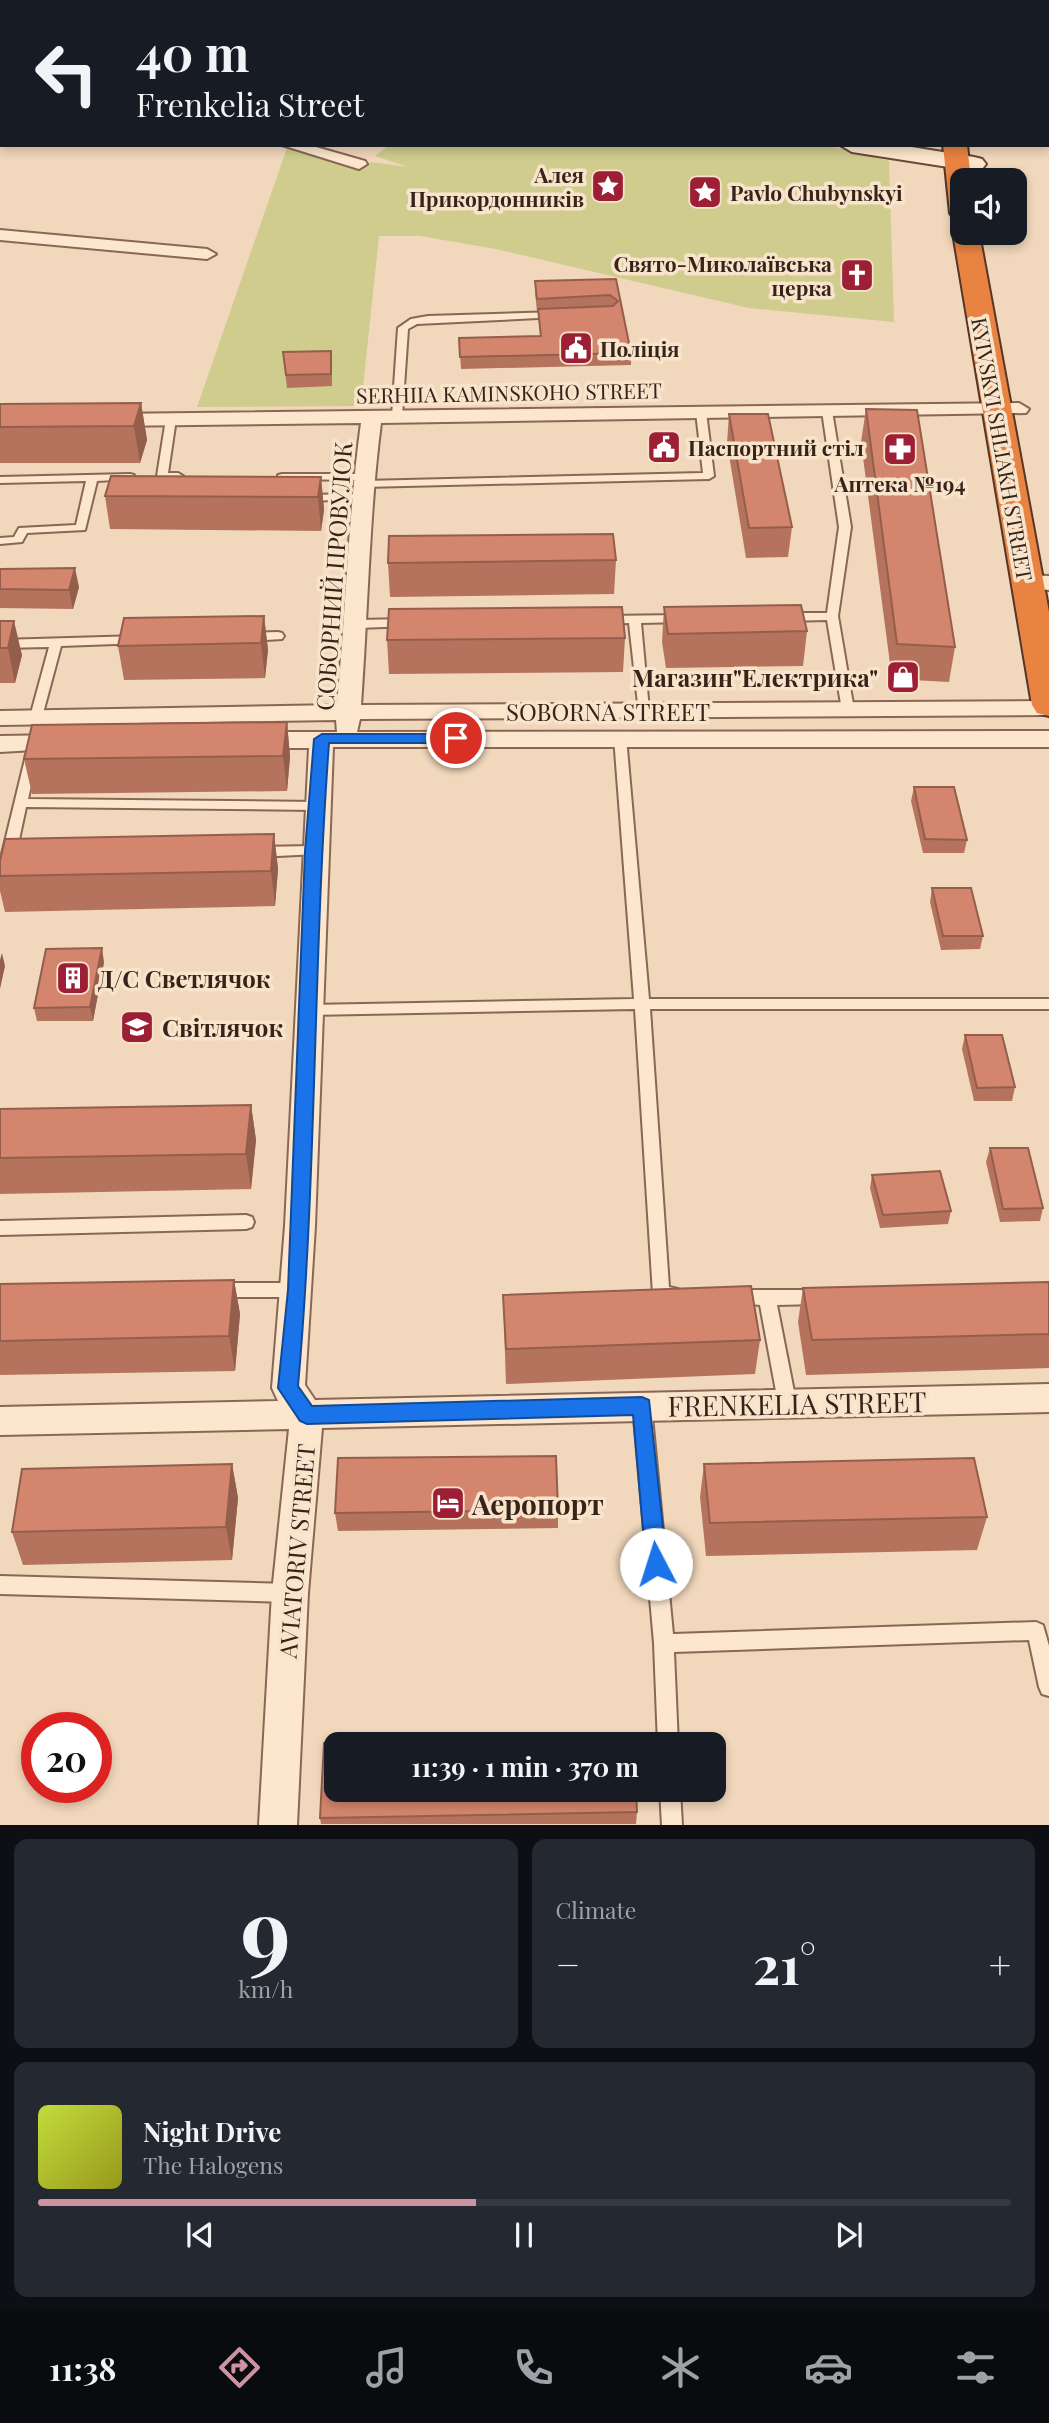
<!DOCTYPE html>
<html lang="en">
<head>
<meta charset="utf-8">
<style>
  body { margin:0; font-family:"Playfair Display",serif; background:#242831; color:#f1f3f6; height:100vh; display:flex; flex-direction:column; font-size:26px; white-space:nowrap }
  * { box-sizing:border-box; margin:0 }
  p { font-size:23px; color:#9ea1a6 }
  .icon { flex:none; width:38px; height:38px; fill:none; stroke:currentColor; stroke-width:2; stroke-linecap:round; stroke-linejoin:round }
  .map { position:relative; height:1825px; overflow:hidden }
  .drawer { display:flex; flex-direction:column; gap:14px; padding:14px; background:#0d0f14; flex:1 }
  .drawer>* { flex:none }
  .guide { position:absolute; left:0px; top:0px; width:1050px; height:147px; box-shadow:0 4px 10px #0003; background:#171b24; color:#f1f3f6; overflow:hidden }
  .controls { position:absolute; left:950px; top:168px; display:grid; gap:14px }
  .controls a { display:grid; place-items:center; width:77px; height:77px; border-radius:14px; background:#171b24; box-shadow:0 4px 10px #0003; font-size:35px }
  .speed { position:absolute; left:21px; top:1712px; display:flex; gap:14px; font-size:35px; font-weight:700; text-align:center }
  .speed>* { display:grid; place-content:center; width:91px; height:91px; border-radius:50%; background:#171b24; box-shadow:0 4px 10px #0003; line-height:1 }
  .speed .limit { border:10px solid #d22; background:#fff; color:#111 }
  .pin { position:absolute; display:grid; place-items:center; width:60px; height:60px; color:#fff; margin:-30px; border:4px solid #fff; border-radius:50%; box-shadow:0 2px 7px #0007 }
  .me { position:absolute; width:77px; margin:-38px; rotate:355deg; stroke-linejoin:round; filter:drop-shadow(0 0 5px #0008) }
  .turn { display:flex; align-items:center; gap:24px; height:147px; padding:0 21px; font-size:32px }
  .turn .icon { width:91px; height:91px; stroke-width:2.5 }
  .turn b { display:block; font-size:49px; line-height:60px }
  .big { font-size:52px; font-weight:700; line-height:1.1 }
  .drawer .card { flex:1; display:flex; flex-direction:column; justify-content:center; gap:10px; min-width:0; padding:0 24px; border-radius:14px; background:#242831 }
  .drawer .dial { align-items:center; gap:0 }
  .dial b { font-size:91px; line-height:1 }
  .song { display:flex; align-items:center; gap:21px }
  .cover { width:84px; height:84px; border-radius:10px; background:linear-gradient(135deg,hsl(70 70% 55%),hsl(60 70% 35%)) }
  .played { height:7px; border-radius:4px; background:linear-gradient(90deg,#cb94a0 45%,#363941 45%) }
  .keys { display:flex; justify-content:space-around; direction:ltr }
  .heat { display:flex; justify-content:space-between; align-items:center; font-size:38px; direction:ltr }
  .drawer .tiles { flex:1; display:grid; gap:14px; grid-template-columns:1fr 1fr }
  .card:last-child { grid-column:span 2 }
  .trip { position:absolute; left:324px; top:1732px; width:402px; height:70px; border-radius:14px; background:#171b24; box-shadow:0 4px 10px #0003; font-weight:700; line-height:70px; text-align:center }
  .dock { display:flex; height:112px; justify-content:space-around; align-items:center; background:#090b0e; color:#9ea1a6 }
  .dock .icon { width:49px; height:49px }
  .dock .on { color:#cb94a0 }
  .dock b { font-size:32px; color:#f1f3f6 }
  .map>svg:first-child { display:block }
  .green { fill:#cfcc8e }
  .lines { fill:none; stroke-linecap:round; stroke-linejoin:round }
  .lane-casing { stroke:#896754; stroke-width:4 }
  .street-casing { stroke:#896754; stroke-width:4 }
  .secondary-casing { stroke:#6b4837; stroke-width:4 }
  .highway-casing { stroke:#563629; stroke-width:4 }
  .lane { fill:#fce6ce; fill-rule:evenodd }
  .street { fill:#fce6ce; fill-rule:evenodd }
  .secondary { fill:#fce6ce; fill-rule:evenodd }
  .highway { fill:#e98342; fill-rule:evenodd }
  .wall { fill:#b5735e }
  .shaded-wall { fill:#945e4c }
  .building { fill:#d3866d; stroke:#945e4c; stroke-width:2 }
  .route { fill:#1a73e8; stroke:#114b97; stroke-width:2 }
  .labels { text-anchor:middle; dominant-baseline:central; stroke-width:7; stroke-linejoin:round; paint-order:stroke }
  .far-poi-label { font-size:21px; font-weight:bold; fill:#37231a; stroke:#f8e3cb; text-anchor:start }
  .far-street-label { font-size:21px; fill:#37231a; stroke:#f8e3cb }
  .street-label { font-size:24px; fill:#37231a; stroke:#f8e3cb }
  .poi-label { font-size:24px; font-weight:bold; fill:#37231a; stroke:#f8e3cb; text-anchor:start }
  .near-street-label { font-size:28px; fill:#37231a; stroke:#f8e3cb }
  .near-poi-label { font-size:28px; font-weight:bold; fill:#37231a; stroke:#f8e3cb; text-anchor:start }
</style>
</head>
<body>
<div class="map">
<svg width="1049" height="1825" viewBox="0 0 1049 1825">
  <rect width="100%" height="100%" fill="#f1d7bb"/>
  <path class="green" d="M389,145H826L889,161L894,322L749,308L496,249L420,236H379L361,406L197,407L287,148L363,168L371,162L408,167L375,156Z"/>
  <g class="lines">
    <g class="lane-casing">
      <path id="lane" d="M0,0H4L6,2L0,4Z
        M58,0H68L70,2H60Z
        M121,0H131L133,2H123Z
        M152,0H163L150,2Z
        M182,0H193L195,2H184Z
        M251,0H262L264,2H253Z
        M517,0H528L530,2H519Z
        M683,0H691V2H683Z
        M811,0H819V2H811Z
        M556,312L559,313V317L417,324L408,329L402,416L397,419L392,416L398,328L411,319L428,316Z
        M827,408L832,411L851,527L838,616L854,710L848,714L842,710L827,620L785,621L779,617L785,613H827L839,527L822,411Z
        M701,409L706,412L714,476L709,479L364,487L359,484L364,481L703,473L696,412Z
        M171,416L176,419L168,473H178L183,476C178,481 162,481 157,476L166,419Z
        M130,474L134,475V479L97,481L85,530L27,533L22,542L0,544V538L14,537L19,528L76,525L86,481L0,483V477Z
        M282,474H365L370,477L365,480L278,479V475Z
        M361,494L367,497L365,499L306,501L300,498L306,495Z
        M680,615L684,616V622L641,623L649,710L643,714L639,713L629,623L606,624L600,620L606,616Z
        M408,619L412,620L414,623L412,626L357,628L351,624L357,620Z
        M278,632L282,633L284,636L282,639L250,641L244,637L250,633Z
        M139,636L143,637L145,640L143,643L61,646L42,717L36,721L30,717L49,647L0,648V640Z
        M620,733L626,737L649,999H1049V1009H650L669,1287L678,1289L680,1294L678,1299L672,1301L655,1299L653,1294L635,1009L309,1015L304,1014L302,1010L304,1006L309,1005L634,999L614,737Z
        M32,751L38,755L28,799L317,802L324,806L317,810L26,807L16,854L9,859L2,854L26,755Z
        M313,846L320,851L318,854L257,857L250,852L257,847Z
        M246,1215L252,1217L254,1222L252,1227L246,1229L0,1235V1221Z
        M218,1283H296L302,1285L304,1290L302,1295L296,1297H218L212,1295L210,1290L212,1285Z
        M734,1290H818L824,1292L826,1297L824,1302L818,1304L777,1305L796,1402L793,1407L787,1410L781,1407L778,1402L760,1305L728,1302L726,1297L728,1292Z
        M642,1398L648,1401L651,1406L673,1634L1036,1622L1043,1625L1049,1646V1696L1042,1694L1039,1687L1029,1640L674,1652L678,1745H658L654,1643L633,1406L636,1401Z
        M0,1576L289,1584L296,1587L298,1593L296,1599L289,1602L0,1594Z
        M660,1790H680L682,1825H662Z"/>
    </g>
    <g class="street-casing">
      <path id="street" d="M0,74L2,75V84H0Z
        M1048,105H1049V115H1048Z
        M282,145H309L365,161L367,164L359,169Z
        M0,230L207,249L216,254L207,259L0,240Z
        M1019,403L1029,409L1026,413L381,423C369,516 368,610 361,705L1049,701V715L360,719L357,732L1049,731V747H333L315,1226L305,1385L315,1400L1049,1384V1412L322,1428L308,1593L297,1825H259L272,1593L289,1429L0,1435V1407L278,1401L272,1388L285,1226L309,748H254L246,745L242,740L246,735L254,732H337L336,720L0,725V711L337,705C346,611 348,516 361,423L110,426L100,420L110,414Z
        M1026,575L1049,576V590L1018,587L1015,582L1018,577Z
        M61,735L69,738L73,743L69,748L0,752V736Z"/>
    </g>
    <g class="secondary-casing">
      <path id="secondary" d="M395,0H419L420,2H396Z
        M840,145H899L974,157L982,159L986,164L982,169L974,171L852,152Z"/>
    </g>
    <g class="highway-casing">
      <path id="highway" d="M909,0H929L930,2H909Z
        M943,145H967L971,180H962V220L953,218L950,213Z
        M962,226V233H979L1049,612V716L1037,713L1032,705L953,233Z"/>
    </g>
    <use href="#lane" class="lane"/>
    <use href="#street" class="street"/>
    <use href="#secondary" class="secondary"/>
    <use href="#highway" class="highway"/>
  </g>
  <path class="wall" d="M297,0H337L332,2H302Z
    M690,0H719V2H690Z
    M847,0H892L891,2H846Z
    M616,279L631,353V365L461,369L459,338L540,336L538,311H537L535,293V281Z
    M283,352L332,363V386L287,388Z
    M141,403L147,440L140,463H0V404Z
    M866,409L955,647L949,682L892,679L861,442Z
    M729,414L792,527L788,557L746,558L727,443Z
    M321,477L324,510L321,531L110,529L105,496Z
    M616,560L614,594L390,597L388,563Z
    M0,569L79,587L73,609L0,608Z
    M664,607L807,631L803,666L666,668L662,642Z
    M264,616L268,650L265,678L124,680L118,646Z
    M0,621L22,655L15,683H0Z
    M625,638L623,672L389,674L387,640Z
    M287,722L290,757L287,791L32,794L24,759Z
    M914,787L967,840L964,853H923L911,801Z
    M274,834L278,869L275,906L5,912L0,891V876Z
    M932,888L983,936L980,949L941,950L930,902Z
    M104,962L93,1021H37L34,1008Z
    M965,1035L1015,1087L1012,1101H974L962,1049Z
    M251,1105L256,1140L251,1189L0,1194V1109Z
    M990,1148L1043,1208L1040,1221L1000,1222L986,1162Z
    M872,1175L951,1211L948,1224L880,1228L870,1188Z
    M234,1280L240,1314L235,1371L0,1375V1284Z
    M1049,1282V1368L806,1375L798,1322L803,1288Z
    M503,1295L760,1340L755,1374L506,1384Z
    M232,1464L238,1498L232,1560L23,1565L12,1532Z
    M704,1464L987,1517L977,1550L706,1556L700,1497Z
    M558,1510V1528L338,1531L335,1513Z
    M637,1812L636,1824H321L320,1818Z"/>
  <path class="shaded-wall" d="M318,0H337L332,2H318Z
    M141,403L147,440L140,463L134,426Z
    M321,477L324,510L321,531L318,497Z
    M75,568L79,587L73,609L69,590Z
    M264,616L268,650L265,678L261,643Z
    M14,621L22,655L15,683L8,648Z
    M287,722L290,757L287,791L283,756Z
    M274,834L278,869L275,906L271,871Z
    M102,948L104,962L93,1021L90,1007Z
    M2,953L5,966L0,989V960Z
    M251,1105L256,1140L251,1189L246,1154Z
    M234,1280L240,1314L235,1371L229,1336Z
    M232,1464L238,1498L232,1560L226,1527Z"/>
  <path class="building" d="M578,0H609L608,2H578Z
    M850,0H876L877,2H850Z
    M1048,36H1049V89H1048Z
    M616,279L631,353L460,357L459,338L541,336L538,309L613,306L618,301L610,295L537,299L535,281Z
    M331,351V374L286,375L283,352Z
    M141,403L134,426L0,427V404Z
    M866,409L917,410L955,647L897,644Z
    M729,414H768L792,527L749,528Z
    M111,476L321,477L318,497L105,496Z
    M613,534L616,560L388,563L389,536Z
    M75,568L69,590L0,589V569Z
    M801,605L807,631L668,634L664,607Z
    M622,607L625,638L387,640L389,609Z
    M264,616L261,643L118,646L124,618Z
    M0,621H14L8,648H0Z
    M287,722L283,756L24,759L32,725Z
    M914,787H954L967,840L925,839Z
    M274,834L271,871L0,876V861L5,839Z
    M932,888H971L983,936H943Z
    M102,948L90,1007L34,1008L46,949Z
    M965,1035H1002L1015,1087L977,1088Z
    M251,1105L246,1154L0,1158V1109Z
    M990,1148H1028L1043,1208L1003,1209Z
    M940,1171L951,1211L883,1215L872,1175Z
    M234,1280L229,1336L0,1341V1284Z
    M1049,1282V1334L812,1340L803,1288Z
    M751,1286L760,1340L506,1349L503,1295Z
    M556,1456L558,1510L335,1513L338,1458Z
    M974,1458L987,1517L710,1523L704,1464Z
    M232,1464L226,1527L12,1532L22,1469Z
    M633,1737V1745H336V1790H636L637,1812L320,1818L324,1743Z"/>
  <path class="route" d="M322,734H456L463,738L456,743H329C313,957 317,1173 298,1386L312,1406L642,1397L649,1400L667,1564L664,1571L656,1574L649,1571L646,1564L633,1415L307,1424L300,1421L278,1388L288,1290L305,851L314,739Z"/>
  <defs>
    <g id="sight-square" transform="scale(1.75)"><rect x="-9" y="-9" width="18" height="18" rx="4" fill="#9d1f36" stroke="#f8e3cb"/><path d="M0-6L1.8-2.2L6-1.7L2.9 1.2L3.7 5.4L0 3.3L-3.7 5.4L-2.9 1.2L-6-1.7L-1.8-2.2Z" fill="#fff"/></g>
    <g id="church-square" transform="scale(1.75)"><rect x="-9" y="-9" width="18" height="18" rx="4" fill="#9d1f36" stroke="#f8e3cb"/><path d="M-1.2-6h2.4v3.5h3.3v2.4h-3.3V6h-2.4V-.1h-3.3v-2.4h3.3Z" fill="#fff"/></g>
    <g id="civic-square" transform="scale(1.75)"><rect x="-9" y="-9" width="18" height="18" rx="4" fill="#9d1f36" stroke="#f8e3cb"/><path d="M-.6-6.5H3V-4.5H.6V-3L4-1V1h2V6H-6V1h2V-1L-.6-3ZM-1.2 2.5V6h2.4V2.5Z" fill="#fff"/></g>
    <g id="pharmacy-square" transform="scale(1.75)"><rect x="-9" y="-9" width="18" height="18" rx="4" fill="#9d1f36" stroke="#f8e3cb"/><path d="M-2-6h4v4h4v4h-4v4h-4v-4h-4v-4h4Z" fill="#fff"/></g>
    <g id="shop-square" transform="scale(1.75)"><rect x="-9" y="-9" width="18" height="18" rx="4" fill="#9d1f36" stroke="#f8e3cb"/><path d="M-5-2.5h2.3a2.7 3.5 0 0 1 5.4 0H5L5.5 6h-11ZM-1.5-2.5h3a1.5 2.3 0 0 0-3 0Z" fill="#fff"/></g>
    <g id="building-square" transform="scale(1.75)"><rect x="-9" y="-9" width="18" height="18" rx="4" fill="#9d1f36" stroke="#f8e3cb"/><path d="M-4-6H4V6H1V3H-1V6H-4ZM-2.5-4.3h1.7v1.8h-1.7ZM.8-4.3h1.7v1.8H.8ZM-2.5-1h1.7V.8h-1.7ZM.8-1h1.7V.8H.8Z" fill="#fff"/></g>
    <g id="school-square" transform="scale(1.75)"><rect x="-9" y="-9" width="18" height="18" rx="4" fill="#9d1f36" stroke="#f8e3cb"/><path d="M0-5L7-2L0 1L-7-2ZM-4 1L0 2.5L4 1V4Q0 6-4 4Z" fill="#fff"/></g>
    <g id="hotel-square" transform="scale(1.75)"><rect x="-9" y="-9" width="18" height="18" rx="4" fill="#9d1f36" stroke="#f8e3cb"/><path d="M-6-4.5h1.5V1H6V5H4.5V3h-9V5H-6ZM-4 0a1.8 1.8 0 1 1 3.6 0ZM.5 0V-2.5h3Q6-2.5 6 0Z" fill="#fff"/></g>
  </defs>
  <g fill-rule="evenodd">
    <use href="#sight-square" x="608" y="186"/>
    <use href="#sight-square" x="705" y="192"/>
    <use href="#church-square" x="857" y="275"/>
    <use href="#civic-square" x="576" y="348"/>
    <use href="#civic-square" x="664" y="447"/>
    <use href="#pharmacy-square" x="900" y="449"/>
    <use href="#shop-square" x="903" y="677"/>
    <use href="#building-square" x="73" y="978"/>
    <use href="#school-square" x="137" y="1027"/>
    <use href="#hotel-square" x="448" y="1503"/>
  </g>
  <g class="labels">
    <g class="far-poi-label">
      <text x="584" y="174" text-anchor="end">Алея<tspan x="584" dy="24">Прикордонників</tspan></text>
      <text x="730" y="192">Pavlo Chubynskyi</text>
      <text x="832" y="263" text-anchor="end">Свято-Миколаївська<tspan x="832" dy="24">церка</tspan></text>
      <text x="600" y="348">Поліція</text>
      <text x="688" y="447">Паспортний стіл</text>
      <text x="900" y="483" text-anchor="middle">Аптека №194</text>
    </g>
    <g class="far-street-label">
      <text transform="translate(509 392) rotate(-1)">SERHIIA KAMINSKOHO STREET</text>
      <text transform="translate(1003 449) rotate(80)">KYIVSKYI SHLIAKH STREET</text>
    </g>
    <g class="street-label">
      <text transform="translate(333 576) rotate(-86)">СОБОРНИЙ ПРОВУЛОК</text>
      <text x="608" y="711">SOBORNA STREET</text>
      <text transform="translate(296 1551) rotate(-85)">AVIATORIV STREET</text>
    </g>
    <g class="poi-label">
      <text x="878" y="677" text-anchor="end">Магазин"Електрика"</text>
      <text x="98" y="978">Д/С Светлячок</text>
      <text x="162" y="1027">Світлячок</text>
    </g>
    <g class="near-street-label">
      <text transform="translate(797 1403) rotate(-1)">FRENKELIA STREET</text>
    </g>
    <g class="near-poi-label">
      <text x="472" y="1503">Аеропорт</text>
    </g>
  </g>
</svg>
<div class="controls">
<a><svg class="icon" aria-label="sound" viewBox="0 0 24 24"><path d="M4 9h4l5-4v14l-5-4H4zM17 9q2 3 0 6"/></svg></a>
</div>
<div class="speed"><div class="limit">20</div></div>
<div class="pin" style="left:456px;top:738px;background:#d93025"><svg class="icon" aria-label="arrive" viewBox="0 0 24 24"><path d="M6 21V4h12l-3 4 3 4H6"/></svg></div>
<svg class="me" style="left:656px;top:1564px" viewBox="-20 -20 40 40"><circle r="19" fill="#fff"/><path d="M0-13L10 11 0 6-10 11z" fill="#1a73e8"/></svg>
<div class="trip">11:39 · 1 min · 370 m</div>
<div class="guide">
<div class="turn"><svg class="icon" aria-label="left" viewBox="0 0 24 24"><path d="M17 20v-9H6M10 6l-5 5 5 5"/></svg><div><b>40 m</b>Frenkelia Street</div></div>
</div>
</div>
<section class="drawer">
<div class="tiles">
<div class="card dial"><b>9</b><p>km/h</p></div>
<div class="card"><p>Climate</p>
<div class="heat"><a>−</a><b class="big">21°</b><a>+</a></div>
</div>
<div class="card">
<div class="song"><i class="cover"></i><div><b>Night Drive</b><p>The Halogens</p></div></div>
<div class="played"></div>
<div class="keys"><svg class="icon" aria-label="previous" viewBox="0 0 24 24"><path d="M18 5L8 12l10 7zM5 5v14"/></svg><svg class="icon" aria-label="pause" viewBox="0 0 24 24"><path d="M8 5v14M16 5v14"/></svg><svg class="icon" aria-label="next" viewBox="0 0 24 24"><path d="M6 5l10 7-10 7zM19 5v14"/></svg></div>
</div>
</div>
</section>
<nav class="dock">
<b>11:38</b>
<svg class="icon on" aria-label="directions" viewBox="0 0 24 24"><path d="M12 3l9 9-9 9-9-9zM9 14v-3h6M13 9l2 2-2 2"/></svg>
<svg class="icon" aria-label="music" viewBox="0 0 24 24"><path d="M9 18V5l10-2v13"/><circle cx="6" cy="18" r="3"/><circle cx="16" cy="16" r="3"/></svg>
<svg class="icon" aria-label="phone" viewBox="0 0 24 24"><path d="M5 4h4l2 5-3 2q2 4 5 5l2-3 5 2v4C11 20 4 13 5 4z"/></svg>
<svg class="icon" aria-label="climate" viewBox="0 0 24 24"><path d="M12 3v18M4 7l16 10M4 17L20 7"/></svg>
<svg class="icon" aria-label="car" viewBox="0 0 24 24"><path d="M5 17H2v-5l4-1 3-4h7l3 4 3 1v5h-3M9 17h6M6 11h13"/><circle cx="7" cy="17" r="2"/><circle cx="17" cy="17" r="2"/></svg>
<svg class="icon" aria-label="filters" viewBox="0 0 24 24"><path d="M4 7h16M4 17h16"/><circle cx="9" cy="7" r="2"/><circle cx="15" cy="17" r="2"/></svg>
</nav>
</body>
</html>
